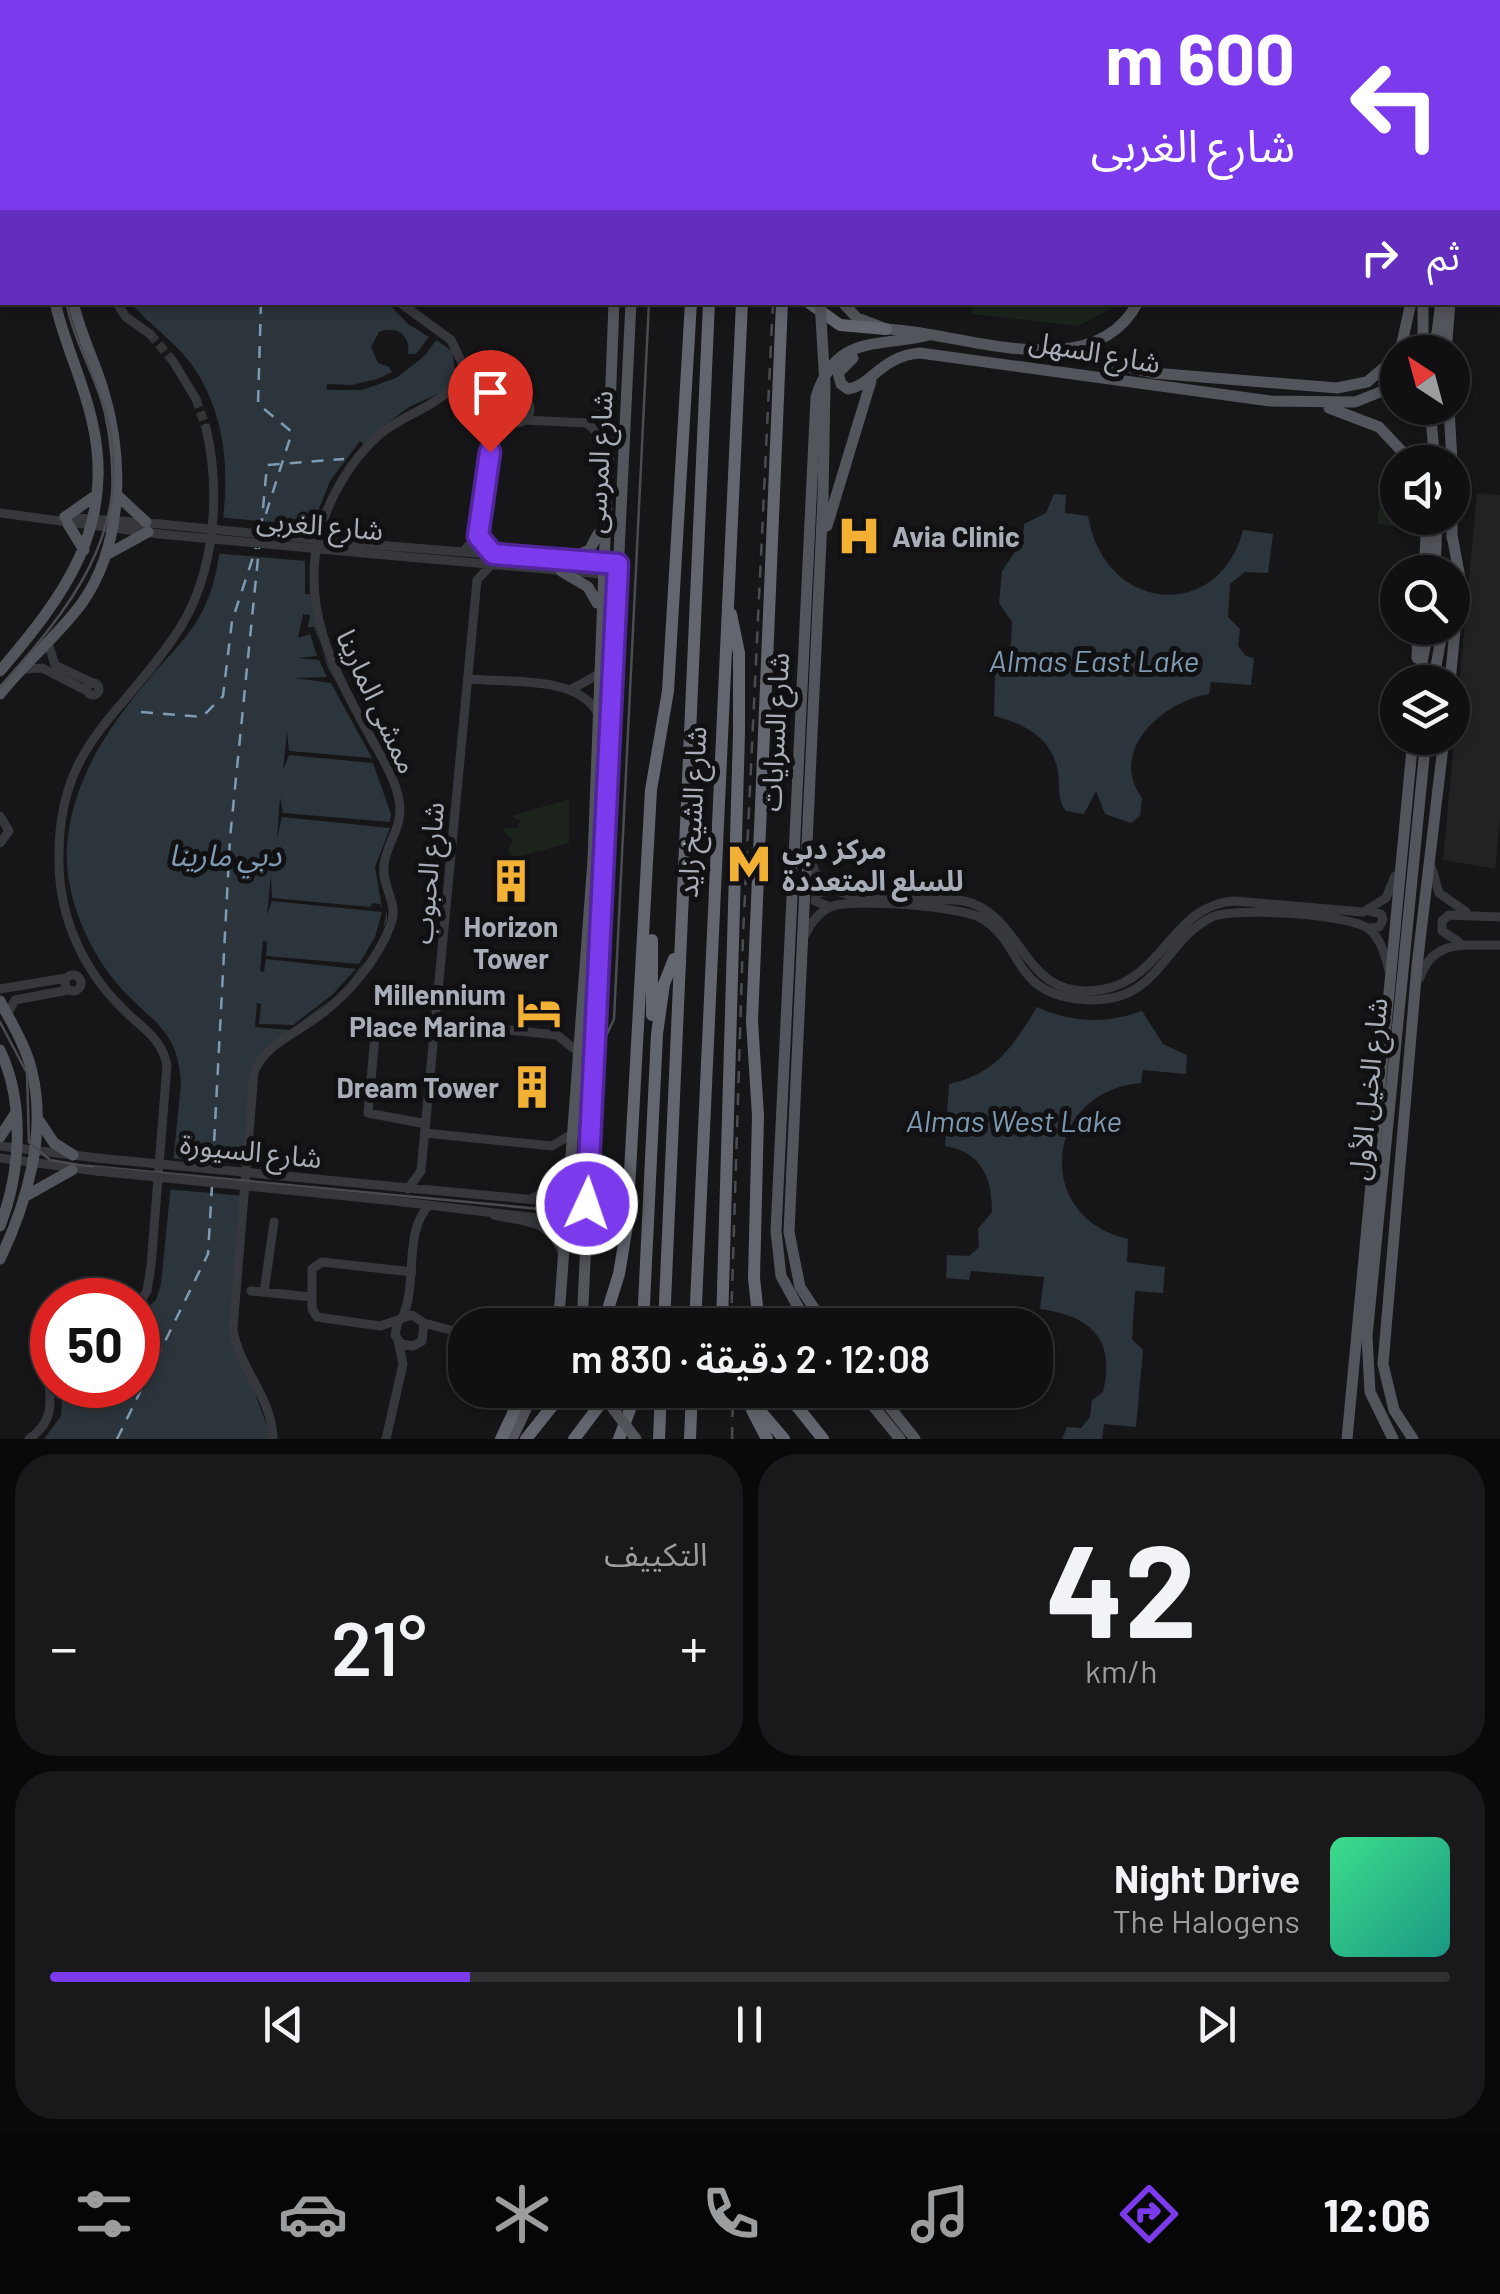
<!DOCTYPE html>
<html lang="ar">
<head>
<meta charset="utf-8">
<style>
  body { margin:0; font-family:Barlow,"Noto Sans Arabic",sans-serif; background:#19191b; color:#f1f3f6; direction:rtl; height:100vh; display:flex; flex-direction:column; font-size:38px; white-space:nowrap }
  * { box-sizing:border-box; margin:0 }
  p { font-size:32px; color:#9c9d9f }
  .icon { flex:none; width:55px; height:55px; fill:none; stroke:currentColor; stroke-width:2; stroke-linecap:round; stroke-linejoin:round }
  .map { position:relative; height:1439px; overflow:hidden; direction:ltr }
  .side { display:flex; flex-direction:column; gap:15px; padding:15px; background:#09090a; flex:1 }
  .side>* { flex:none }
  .hud { position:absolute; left:0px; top:0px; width:1500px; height:305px; box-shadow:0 5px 15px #0003,0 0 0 2px #303032; direction:rtl; background:#7c3aed; color:#fff; overflow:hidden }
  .needle { width:65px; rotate:324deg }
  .controls { position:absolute; left:1380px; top:335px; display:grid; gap:20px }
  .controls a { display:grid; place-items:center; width:90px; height:90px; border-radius:50%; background:#101012; box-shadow:0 5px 15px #0003,0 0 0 2px #303032; font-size:50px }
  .speed { position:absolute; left:30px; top:1278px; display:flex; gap:20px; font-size:50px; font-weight:700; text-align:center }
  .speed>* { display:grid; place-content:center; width:130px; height:130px; border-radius:50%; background:#101012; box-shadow:0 5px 15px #0003,0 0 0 2px #303032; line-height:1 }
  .speed .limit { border:15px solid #d22; background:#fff; color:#111 }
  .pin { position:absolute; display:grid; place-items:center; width:85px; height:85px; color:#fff; margin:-102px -42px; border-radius:50% 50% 50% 0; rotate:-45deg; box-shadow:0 0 10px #0007 }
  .pin .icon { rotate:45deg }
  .me { position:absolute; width:110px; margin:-55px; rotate:3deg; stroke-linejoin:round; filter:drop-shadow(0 0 8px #0008) }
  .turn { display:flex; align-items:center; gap:35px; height:210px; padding:0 40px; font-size:45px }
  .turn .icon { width:130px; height:130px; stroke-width:2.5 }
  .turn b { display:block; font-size:70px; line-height:85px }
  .then { display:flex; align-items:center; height:95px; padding:0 40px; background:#0003; gap:20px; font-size:38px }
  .big { font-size:75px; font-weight:600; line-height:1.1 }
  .side .card { flex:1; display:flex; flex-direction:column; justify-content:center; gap:15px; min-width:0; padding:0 35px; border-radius:40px; background:#19191b }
  .side .dial { align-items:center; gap:0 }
  .dial b { font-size:130px; line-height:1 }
  .song { display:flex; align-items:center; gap:30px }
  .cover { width:120px; height:120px; border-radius:15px; background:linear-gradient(135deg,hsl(150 70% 55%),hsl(170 70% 35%)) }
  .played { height:10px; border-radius:5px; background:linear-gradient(90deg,#7c3aed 30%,#303032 30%) }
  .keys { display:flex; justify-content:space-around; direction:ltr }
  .heat { display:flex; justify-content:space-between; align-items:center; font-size:55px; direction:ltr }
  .side .tiles { flex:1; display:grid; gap:15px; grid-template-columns:1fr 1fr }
  .card:last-child { grid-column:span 2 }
  .trip { position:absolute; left:448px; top:1308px; width:605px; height:100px; border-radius:40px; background:#101012; box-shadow:0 5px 15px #0003,0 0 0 2px #303032; font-weight:600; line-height:100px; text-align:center; direction:rtl }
  .menu { display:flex; height:160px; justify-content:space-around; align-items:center; background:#060607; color:#9c9d9f }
  .menu .icon { width:70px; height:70px }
  .menu .active { color:#7c3aed }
  .menu b { font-size:45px; color:#f1f3f6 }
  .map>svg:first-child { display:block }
  .built { fill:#222225 }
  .green { fill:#1c231d }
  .water { fill:#2c353c }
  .pier { fill:#161618 }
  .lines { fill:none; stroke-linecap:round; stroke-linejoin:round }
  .ferry { stroke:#7f9bb3; stroke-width:2.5; stroke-dasharray:12 10; stroke-linecap:butt }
  .minor-tunnel { stroke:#333438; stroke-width:9; stroke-dasharray:9 4.5; stroke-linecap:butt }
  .minor { stroke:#37383d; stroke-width:9 }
  .major { stroke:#53555c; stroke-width:11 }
  .highway { stroke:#63666e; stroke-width:12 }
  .tram { stroke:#4a4c52; stroke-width:2.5 }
  .rail { stroke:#4a4c52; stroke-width:2.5; stroke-dasharray:12 10; stroke-linecap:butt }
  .minor-bridge { stroke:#37383d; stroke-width:9 }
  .major-bridge { stroke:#53555c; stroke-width:11 }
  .route-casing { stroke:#51269a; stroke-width:25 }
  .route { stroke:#7c3aed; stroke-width:18 }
  .labels { text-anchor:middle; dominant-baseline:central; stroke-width:10; stroke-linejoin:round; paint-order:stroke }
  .street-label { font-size:28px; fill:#a8adb8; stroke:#111113 }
  .poi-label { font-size:28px; font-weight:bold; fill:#a8adb8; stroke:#111113; text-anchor:start }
  .water-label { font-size:30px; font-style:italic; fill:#7f9bb3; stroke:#111113 }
</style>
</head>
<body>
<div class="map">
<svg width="1500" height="1439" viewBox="0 0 1500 1439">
  <rect width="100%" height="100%" fill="#161618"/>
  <path class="built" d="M1477,493L1500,495V818L1495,869L1443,860Z"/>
  <path class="green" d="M972,303V302L1122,303L1078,326L971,314Z
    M1383,469L1397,480L1398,518H1411L1410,528L1377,524Z
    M569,799V843L513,858L508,851L513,841L502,828H517L520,821L512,816Z"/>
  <path class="water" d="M131,303H388L408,324L429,337L416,354H408C411,335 396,325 379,332L371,347L378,363L389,367L397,377L421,359L436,340L452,351L456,374L444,391L409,407L381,428L341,471L321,512L310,561V594L320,646L395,804L387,846V921L355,977L252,1072L231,1329L272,1439H44L61,1416L63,1385H138V1316L156,1300L161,1284L181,1083C178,1025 147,1021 114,980C86,945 64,893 67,847C71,780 111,723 153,674C172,652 191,635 204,608C220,575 222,534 225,497C227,452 221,413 198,374C180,344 152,328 131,303Z
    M1054,494L1066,495L1065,513L1088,516C1105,615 1220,622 1243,530L1273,534L1268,573L1245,572L1230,584L1228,617L1240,629L1238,646L1246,656L1254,658L1251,685L1211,682L1209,694C1164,701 1107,750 1142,798L1140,816L1131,823L1105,814L1096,791L1084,814L1066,811C1057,800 1060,786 1058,772C1053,738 1023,723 994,716L995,676L1011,643L1012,622L999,603L1002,571L1023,540L1024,524L1046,513Z
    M1037,1007C1073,1023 1105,1024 1142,1011L1163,1044L1187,1055L1186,1074L1143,1070L1141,1083C1043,1091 1033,1218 1128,1239L1127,1262L1165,1267L1163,1293L1135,1291L1132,1339L1143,1350L1136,1427L1104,1424L1102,1439H1062L1067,1427L1081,1428L1090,1417L1092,1400L1103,1392C1116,1339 1091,1316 1040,1309L1044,1277L971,1271L969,1280L946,1278L947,1255L969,1256L979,1247L978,1229L992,1212C992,1178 982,1152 945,1146L949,1084C996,1074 1013,1046 1037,1007Z"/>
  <path class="pier" d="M429,337L436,340L426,354L396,378L362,390H327V384L352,385L377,379L392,372L389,367L398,371L414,359L406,358L417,353Z
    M360,441L364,445L341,471L321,512L310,562V594H305V561L214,553L218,517L312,526L330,481Z
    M303,614L310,615L308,627H314L328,668L379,756L395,804L397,825L387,846L389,901L382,934L345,989L290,1030L255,1027L257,1003L261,1004L259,1024L293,1025L332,995L356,969L266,959L264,972L260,971L263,941L267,942L266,956L359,964L375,937L382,912L272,901L267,915L271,875L272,898L370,907L372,903L380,904L382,909L375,867L390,828L282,817L277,838L280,797L283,813L390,822L391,814L373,763L289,755L283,770L287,731L289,751L372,758L331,683L294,678L327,677L319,660L297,658L317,656L310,634L298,638Z
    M169,1158L248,1166L245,1196L166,1189Z"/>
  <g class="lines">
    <path class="ferry" d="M280,2L281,0
      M261,302L258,404L292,432L262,526
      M261,530L267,465L344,459
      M141,712L202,717L223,696L232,621L256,548
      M213,1163L230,838L259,548
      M117,1439L208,1254L212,1186"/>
    <path class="minor-tunnel" d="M150,334L173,361
      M196,399L206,428"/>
    <path class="minor" d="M431,0L433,2
      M520,0L532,1
      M224,2V0
      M344,2L346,0
      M449,2L452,0
      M0,258L2,259
      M116,302L126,317L150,334
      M173,361L196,399
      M502 409a14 14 0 1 1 28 0a14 14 0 1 1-28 0Z
      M524,420L587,423L609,444
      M587,423L611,407
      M0,513L159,534
      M63,517L160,524
      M364,544L611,564
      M463,552L478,535L485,469L503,412
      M363,553L601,574L618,569
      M48,643L55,665L93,683
      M24,669L42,668L87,691
      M470,679C507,683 576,675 597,712
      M87 689a6 6 0 1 1 12 0a6 6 0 1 1-12 0Z
      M572,689L599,674
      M0,816L9,831L0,843
      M811,855C814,918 921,893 964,901C1026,914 1021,1006 1105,989C1164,977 1173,905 1234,901L1363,912L1386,898L1395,876
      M1432,869L1439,893L1466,912
      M829,891L817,893L815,901L830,907
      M1369,928L1379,927L1383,920L1381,914L1369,911
      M805,935C810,924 818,913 830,907C851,898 960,906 981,918C1025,943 1010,998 1091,1000C1160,1001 1163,941 1212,917C1234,907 1350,914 1369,929C1381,939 1385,955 1389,970
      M1459,942L1442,931V921L1449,915L1500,917
      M65 983a8 8 0 1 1 16 0a8 8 0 1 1-16 0Z
      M1420,978C1433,938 1466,946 1500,945
      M0,989L66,978
      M7,1015L15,1000L68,990
      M426,1124L368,1113L375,1036L380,1030L434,1033L457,1025L557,1035L578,1052
      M425,1133L552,1146L572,1134
      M0,1146L97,1158
      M0,1158L96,1171
      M408,1189L421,1171L477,580L491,565
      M534,1197L555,1188L567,1165
      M386,1200L546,1219L555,1209L547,1201L388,1186
      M494,1215C525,1222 549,1219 562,1252
      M251,1291L312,1297
      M264,1292L274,1222
      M138,1305L147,1291L151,1266L167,1065C161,1036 140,1027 121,1007C83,969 60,918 59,864C56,742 123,718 180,628C215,572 221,492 206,428
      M403,1316C418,1281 403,1233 429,1205
      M398,1320L395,1335L401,1344L413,1346L422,1341L424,1323L412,1315L380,1326L317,1317L312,1309V1269L322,1262L412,1272
      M424,1323L465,1334
      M29,1439C70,1411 36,1375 52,1339
      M273,1439C272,1396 239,1369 233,1329L254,1072C266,1044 293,1035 316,1018C347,996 378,960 391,924C399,902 381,887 384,865C387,841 404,827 399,800C395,778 382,758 371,738C335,672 299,609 320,531C330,495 352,459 379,435C406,411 456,403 463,365L451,340L399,302
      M386,1439L403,1364L398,1341"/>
    <path class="major" d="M98,2L100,0
      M121,2L122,0
      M638,2V0
      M652,2L653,0
      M842,2V0
      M1190,2V0
      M1448,2V0
      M1474,2L1475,0
      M842,302L857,318L886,329C962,332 1093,389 1138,302
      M1423,302V352
      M1064,352L1153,373L1337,388L1367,382L1398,356
      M1400,352L1411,302
      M1427,352L1437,333L1441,302
      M1446,352L1450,302
      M853,358L838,373L841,384L848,389C871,386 881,356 920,353L1270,401L1355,402L1398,385
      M1329,408L1379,427L1412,462
      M1430,408L1435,462
      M1449,408L1452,462
      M117,495L146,522
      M823,498L789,1232L800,1287L825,1325
      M65,517L95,496
      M68,524L84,550
      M827,526L871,381
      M1452,538V483
      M106,555L148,532
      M569,561L590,549L598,534
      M561,571L588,587L597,603
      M1424,572L1427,518
      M1435,572L1437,518
      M1417,658L1418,628
      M0,671C64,596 117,526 92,421C83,380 64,343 55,302
      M1418,682L1429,628
      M1433,682L1443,628
      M1450,682L1460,578L1452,535
      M0,694C25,662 58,636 82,603C124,543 124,458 103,389C94,360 80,333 73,302
      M0,1001C12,1024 26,1046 32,1072C47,1133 27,1203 0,1259
      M0,1050C25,1103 21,1172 0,1226
      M38,1119L54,1143L73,1155
      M0,1137L15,1114
      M24,1197L72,1170
      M559,1316L593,860L614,302
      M582,1325L631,302
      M808,1325L781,1276L776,1231L816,397C836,333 878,348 929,335
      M860,1390L900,1439
      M876,1390L915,1439
      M512,1439L535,1390
      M1347,1439L1413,738
      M1393,1439L1370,1392L1367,1336L1426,738
      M1413,1439L1394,1410L1383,1364L1417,966L1444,738"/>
    <path class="highway" d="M711,2V0
      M732,2V0
      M763,2V0
      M808,302L840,325L886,329
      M652,940V1015
      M550,1325L560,1311
      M603,1325L619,1274L627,1226L651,790L668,691L691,302
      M643,1325L657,1034L664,984L674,959
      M664,1325L709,302
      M695,1325L742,302
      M722,1325L739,733V653L731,614
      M759,1325L754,1278L758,1116L752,1021L782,302
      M784,1390L823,1439
      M743,1391L784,1439
      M752,1410L767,1439
      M501,1439L524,1390
      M526,1439L565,1390
      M574,1439L611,1390
      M619,1439L637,1390
      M659,1439L661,1390
      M690,1439L692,1390"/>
    <path class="tram" d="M115,2L116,0
      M674,2V0
      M0,687C68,611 132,534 109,425C99,382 75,345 66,302
      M0,1022L27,1073L29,1142L50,1160L79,1165L551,1210L570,1203L581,1184L589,1072L614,1019L649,302"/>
    <path class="rail" d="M793,2V0
      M731,1325L743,936L773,302
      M732,1439L733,1390"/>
    <path class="minor-bridge" d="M160,524L364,544
      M159,534L363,553
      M97,1158L388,1186
      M96,1171L386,1200"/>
    <path class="major-bridge" d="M820,302L825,385L823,498
      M599,1390L636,1439"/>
  </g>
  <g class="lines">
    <g class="route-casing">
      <path id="route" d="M490,452L478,536L493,554L618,564L587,1204"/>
    </g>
    <use href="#route" class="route"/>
  </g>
  <defs>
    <g id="hospital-bare" transform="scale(3.45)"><path d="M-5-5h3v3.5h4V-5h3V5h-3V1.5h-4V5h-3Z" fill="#f2b134" stroke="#111113" stroke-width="2.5" paint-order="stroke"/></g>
    <g id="metro-bare" transform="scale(3.45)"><path d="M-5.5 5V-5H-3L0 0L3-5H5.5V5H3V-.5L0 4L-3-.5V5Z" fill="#f2b134" stroke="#111113" stroke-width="2.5" paint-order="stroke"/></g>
    <g id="building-bare" transform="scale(3.45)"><path d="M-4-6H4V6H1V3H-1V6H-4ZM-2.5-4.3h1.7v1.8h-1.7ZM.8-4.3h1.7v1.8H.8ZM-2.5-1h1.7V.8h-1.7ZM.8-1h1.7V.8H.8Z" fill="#f2b134" stroke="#111113" stroke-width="2.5" paint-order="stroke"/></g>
    <g id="hotel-bare" transform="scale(3.45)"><path d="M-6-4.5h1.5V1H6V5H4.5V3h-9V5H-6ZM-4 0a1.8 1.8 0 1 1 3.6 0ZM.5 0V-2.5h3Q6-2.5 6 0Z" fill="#f2b134" stroke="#111113" stroke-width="2.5" paint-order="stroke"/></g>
  </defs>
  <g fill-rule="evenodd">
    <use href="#hospital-bare" x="859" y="536"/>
    <use href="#metro-bare" x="749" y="864"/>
    <use href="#building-bare" x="511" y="881"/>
    <use href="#hotel-bare" x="539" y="1010"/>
    <use href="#building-bare" x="532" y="1087"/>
  </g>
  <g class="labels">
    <g class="street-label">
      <text transform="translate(1095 351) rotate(10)">شارع السهل</text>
      <text transform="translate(598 462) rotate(-87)">شارع المرسى</text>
      <text transform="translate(320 524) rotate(5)">شارع الغربى</text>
      <text transform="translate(378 701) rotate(65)">ممشى المارينا</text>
      <text transform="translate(774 732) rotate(-87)">شارع السرايات</text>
      <text transform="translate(691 812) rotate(-87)">شارع الشيخ زايد</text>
      <text transform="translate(427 873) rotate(-85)">شارع الحبوب</text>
      <text transform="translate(1367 1089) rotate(-84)">شارع الخيل الأول</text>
      <text transform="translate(251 1150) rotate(6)">شارع السيورة</text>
    </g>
    <g class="poi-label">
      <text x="892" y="536">Avia Clinic</text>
      <text x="782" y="848">مركز دبي<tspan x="782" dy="32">للسلع المتعددة</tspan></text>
      <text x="511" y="926" text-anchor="middle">Horizon<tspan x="511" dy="32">Tower</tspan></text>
      <text x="506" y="994" text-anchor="end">Millennium<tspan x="506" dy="32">Place Marina</tspan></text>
      <text x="499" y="1087" text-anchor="end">Dream Tower</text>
    </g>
    <g class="water-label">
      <text x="1094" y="660">Almas East Lake</text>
      <text x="225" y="854">دبي مارينا</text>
      <text x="1014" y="1120">Almas West Lake</text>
    </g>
  </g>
</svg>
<div class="controls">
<a><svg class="needle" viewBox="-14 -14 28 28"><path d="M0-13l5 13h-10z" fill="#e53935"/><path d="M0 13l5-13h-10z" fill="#9c9d9f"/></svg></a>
<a><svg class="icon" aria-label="sound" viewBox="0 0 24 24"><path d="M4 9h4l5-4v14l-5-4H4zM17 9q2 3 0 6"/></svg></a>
<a><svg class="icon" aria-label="search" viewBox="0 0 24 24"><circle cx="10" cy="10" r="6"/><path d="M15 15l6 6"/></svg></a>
<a><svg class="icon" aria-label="layers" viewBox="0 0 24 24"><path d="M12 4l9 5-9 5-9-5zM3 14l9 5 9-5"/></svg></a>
</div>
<div class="speed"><div class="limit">50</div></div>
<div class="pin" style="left:490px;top:452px;background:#d93025"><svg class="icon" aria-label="arrive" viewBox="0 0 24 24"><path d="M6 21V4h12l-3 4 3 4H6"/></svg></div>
<svg class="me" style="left:587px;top:1204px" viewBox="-20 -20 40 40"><circle r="17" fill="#7c3aed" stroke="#fff" stroke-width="3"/><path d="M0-11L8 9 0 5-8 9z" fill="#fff"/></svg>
<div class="trip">12:08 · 2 دقيقة · 830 m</div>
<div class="hud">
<div class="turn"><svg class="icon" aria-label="left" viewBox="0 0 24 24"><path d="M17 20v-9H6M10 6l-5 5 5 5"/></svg><div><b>600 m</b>شارع الغربى</div></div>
<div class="then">ثم<svg class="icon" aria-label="right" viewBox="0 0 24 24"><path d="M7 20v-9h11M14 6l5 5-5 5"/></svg></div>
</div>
</div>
<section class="side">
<div class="tiles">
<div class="card dial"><b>42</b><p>km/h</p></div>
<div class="card"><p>التكييف</p>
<div class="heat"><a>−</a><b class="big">21°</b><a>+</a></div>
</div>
<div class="card">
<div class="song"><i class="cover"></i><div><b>Night Drive</b><p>The Halogens</p></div></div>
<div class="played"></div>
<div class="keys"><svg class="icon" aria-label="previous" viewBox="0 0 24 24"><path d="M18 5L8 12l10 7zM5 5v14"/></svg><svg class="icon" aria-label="pause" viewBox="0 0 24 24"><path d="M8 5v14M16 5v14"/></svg><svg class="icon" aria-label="next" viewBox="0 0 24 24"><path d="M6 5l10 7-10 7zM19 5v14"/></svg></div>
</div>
</div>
</section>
<nav class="menu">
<b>12:06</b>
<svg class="icon active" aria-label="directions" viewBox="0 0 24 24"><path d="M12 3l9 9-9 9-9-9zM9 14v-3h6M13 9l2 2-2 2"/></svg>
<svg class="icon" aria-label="music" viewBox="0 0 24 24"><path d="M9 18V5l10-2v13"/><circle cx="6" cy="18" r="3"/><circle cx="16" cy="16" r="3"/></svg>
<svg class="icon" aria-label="phone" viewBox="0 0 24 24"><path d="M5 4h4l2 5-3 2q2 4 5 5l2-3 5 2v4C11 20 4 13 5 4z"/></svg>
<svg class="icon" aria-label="climate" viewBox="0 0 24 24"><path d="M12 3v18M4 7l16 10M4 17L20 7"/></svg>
<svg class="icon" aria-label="car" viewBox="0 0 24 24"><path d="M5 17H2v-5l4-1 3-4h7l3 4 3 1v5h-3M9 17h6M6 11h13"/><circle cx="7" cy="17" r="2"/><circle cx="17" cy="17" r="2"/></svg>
<svg class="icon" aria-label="filters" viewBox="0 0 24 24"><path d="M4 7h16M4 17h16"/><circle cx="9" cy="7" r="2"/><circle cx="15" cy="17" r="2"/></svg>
</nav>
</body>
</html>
